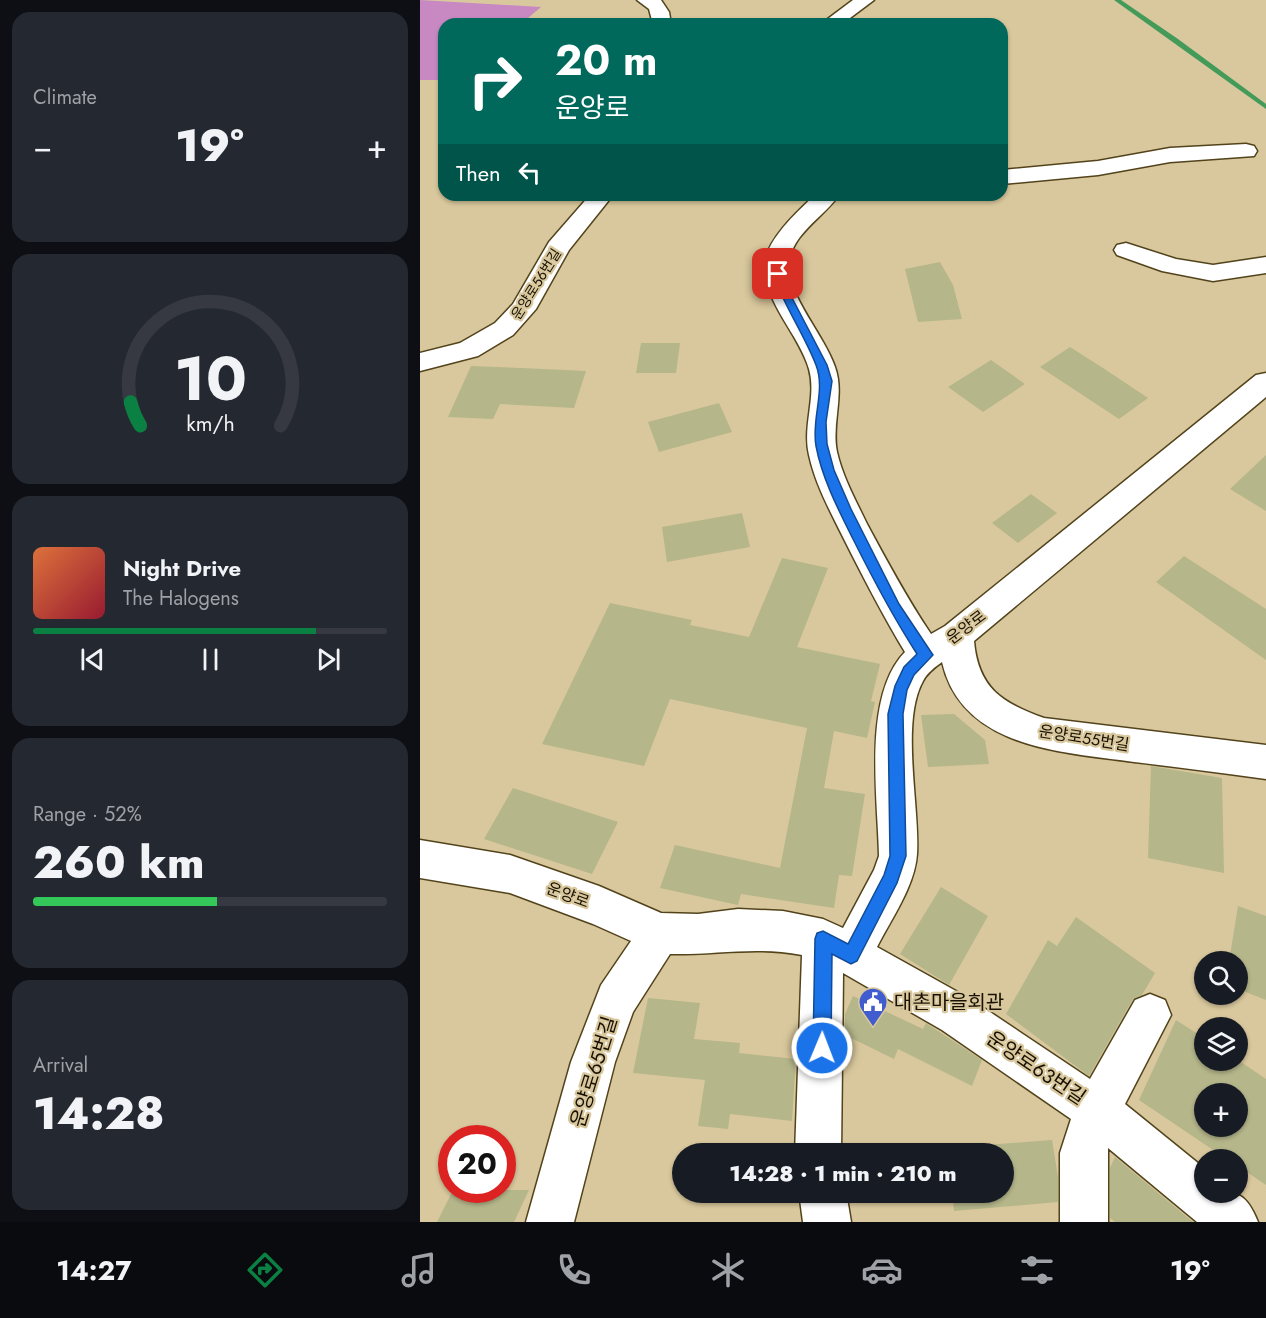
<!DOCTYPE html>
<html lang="en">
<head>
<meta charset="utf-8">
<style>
  body { margin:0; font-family:Jost,"Noto Sans KR",sans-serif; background:#242831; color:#f1f3f6; height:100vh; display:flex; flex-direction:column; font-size:22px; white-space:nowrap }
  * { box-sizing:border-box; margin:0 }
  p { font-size:20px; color:#9ea1a6 }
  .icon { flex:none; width:33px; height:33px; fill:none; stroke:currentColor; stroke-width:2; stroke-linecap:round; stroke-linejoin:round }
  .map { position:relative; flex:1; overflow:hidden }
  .drawer { display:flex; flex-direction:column; gap:12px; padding:12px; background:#0d0f14; width:420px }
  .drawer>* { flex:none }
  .hud { position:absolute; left:18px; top:18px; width:570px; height:183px; border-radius:18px; box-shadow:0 2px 4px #0004; background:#00695c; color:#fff; overflow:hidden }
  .tools { position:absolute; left:774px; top:951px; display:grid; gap:12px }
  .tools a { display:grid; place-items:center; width:54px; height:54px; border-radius:50%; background:#171b24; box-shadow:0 2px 4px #0004; font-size:30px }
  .speed { position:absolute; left:18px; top:1125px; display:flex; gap:12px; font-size:30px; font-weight:700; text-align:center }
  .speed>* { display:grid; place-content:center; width:78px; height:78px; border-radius:50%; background:#171b24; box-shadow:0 2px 4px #0004; line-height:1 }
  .speed .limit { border:9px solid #d22; background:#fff; color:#111 }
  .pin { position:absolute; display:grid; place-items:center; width:51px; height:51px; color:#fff; margin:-26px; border-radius:12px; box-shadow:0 3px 9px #0006 }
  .me { position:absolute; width:66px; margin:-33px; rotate:1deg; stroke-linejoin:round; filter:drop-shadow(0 0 4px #0008) }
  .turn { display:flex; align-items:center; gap:21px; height:126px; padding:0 18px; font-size:27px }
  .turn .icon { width:78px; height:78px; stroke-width:2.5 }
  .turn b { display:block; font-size:42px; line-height:51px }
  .then { display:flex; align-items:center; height:57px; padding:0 18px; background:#0003; gap:12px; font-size:22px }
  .big { font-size:45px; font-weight:800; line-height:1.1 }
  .drawer .widget { flex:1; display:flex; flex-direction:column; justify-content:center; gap:9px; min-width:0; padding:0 21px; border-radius:18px; background:#242831 }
  .drawer .dial { align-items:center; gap:0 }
  .dial svg { height:156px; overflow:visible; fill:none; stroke:#363941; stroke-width:7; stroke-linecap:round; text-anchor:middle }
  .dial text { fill:#f1f3f6; stroke:none }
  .song { display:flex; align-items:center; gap:18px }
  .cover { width:72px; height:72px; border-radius:9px; background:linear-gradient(135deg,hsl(20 70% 55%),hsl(350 70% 35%)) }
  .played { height:6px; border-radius:3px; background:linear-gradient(90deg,#0b8043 80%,#363941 80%) }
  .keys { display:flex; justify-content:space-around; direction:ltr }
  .heat { display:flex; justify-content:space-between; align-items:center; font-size:33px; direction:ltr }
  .charge { height:9px; border-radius:4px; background:linear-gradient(90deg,#34c759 52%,#363941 0) }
  .trip { position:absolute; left:252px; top:1143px; width:342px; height:60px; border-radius:30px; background:#171b24; box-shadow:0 2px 4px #0004; font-weight:800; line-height:60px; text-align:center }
  .menu { display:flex; height:96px; justify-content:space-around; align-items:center; background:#090b0e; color:#9ea1a6 }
  .menu .icon { width:42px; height:42px }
  .menu .selected { color:#0b8043 }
  .menu b { font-size:27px; color:#f1f3f6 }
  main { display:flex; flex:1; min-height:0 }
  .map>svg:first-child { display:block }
  .green { fill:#c889c3 }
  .water { fill:#449b59 }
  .building { fill:#b5b68a; fill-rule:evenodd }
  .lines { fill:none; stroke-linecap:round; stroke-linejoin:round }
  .minor-casing { stroke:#52431b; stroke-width:3 }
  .minor { fill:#fff; fill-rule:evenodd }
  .route { fill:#1a73e8; stroke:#114b97; stroke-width:1.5 }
  .labels { text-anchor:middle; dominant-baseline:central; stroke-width:4.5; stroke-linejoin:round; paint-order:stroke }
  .far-street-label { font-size:14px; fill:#181103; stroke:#d9c89d }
  .street-label { font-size:16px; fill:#181103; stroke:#d9c89d }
  .near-poi-label { font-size:20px; fill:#181103; stroke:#d9c89d; text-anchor:start }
  .near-street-label { font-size:20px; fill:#181103; stroke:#d9c89d }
</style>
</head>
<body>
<main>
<section class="drawer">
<div class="widget"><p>Climate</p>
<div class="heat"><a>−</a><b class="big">19°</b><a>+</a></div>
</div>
<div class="widget dial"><svg viewBox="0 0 100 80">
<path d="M14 69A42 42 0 1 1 86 69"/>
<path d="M14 69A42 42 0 0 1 9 57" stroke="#0b8043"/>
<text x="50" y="56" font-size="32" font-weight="700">10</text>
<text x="50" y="72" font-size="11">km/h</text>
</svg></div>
<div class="widget">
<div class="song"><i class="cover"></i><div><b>Night Drive</b><p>The Halogens</p></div></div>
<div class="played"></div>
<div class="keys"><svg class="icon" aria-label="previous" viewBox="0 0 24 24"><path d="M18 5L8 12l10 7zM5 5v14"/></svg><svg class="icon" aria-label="pause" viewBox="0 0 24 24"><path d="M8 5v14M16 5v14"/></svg><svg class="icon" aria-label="next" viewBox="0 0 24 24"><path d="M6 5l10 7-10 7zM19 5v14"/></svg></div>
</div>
<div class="widget"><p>Range · 52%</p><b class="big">260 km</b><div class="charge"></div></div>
<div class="widget"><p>Arrival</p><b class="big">14:28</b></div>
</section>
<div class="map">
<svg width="846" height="1222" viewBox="0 0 846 1222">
  <rect width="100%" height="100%" fill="#d9c89d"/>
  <path class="green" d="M0,0L121,7L101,24H24V80H0Z"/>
  <path class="water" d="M694,0H701L758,39L846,104V109Z"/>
  <path class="building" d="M520,262L533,285L542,319L498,322L485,269Z
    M221,343H260L256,373H216Z
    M650,347L683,368L728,398L699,419L620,367Z
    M571,360L605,384L563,412L528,387Z
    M51,366L101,368L166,371L154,408L80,404L73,419L28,417Z
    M299,403L312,432L239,452L228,422Z
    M846,455V511L810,489Z
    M611,494L637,513L598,543L572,523Z
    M322,513L330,547L247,562L242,527Z
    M764,556L846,609V660L736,582Z
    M362,558L408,568L377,647L460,664L451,701L455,702L447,738L414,731L404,788L445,794L432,876L419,875L414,908L321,894L318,905L240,888L255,845L360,868L387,728L250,699L224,766L122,744L190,603L272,620L270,625L329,637Z
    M534,714L565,740L569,764L508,767L501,715Z
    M731,766L802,778L804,873L728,858Z
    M93,788L198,822L172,874L64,839Z
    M521,887L568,916L529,985L480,954Z
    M818,906L846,916V1000L818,989V962H809Z
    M656,917L735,973L722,995L713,999L669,1076L586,1014L628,940L637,946Z
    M433,996L503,1029L506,1023L562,1060L552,1086L478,1049L474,1059L425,1035V1014Z
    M228,998L280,1003L274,1039L320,1043L319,1053L376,1059L372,1121L310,1114L308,1129L278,1126L285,1080L213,1073Z
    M756,1020L784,1038V1060H818L846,1079V1185L818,1166V1160H808L719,1100ZM784,1094H818V1126H784Z
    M632,1140L638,1177V1202L534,1211L532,1192H584V1154H527V1148Z
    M695,1157L773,1222H695L690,1218V1168Z
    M33,1190H109L94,1222H17Z"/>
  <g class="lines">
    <g class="minor-casing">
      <path id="minor" d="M217,0H241L249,12L251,24H233L229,9Z
        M433,0H454L422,24H401Z
        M826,144L834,146L837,151L834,156L750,162L678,175L582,184V170L678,161L750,148Z
        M170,195H193L149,250L116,309L93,335L58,356L0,371V353L40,343L75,323L93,304L129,242Z
        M395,195H419C404,217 371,234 369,264C368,298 404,334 415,367C425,395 411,424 417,452C423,478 436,501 447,524C467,561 487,599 511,634L525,626L836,375L846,373V397L554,641C558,688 582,703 624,718L846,745V779C802,773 758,767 714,762C643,752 542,749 522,662C515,667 507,673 503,681C480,722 500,808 497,854C495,886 471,919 457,947L552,1000L670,1079L715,1000L730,994L745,1000L751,1015L705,1104L784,1168V1192C816,1192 825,1190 838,1222H777L688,1148V1222H640V1153L651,1119L522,1030L423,973L421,1154H375L382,955C335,946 297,955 250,954L213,1012L195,1062L154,1222H106L151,1062L181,985L211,941L173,924L90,893L0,878V840L90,855L179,886L241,913L278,914L318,909L363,911L403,919L423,928L454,870L459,856C458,799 442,696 485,652C462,614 442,575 422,535C409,509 395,483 389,455C382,426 397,397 389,369C379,334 343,302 345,264C346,240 378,211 395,195Z
        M706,243L756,259L793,265L846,257V273L793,281L742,271L697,255L694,250L697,245Z
        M379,1192H426L431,1222H383Z"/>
    </g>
    <use href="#minor" class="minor"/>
  </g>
  <path class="route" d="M358,271L363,274L370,294L407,365L412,381L406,422L407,444L414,470L431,509L479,604L513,655L494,675L487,690L483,714L486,856L477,883L437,961L431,964L412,954L411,1048L408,1054L402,1057L396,1054L393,1048L395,939L397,933L403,931L428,944L464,875L470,856L468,714L475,686L484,667L497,654C473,617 453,579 433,539C418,509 402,478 396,446C391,419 406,391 396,365C384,334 364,306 353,274Z"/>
  <defs>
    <g id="civic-pin" transform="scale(1.5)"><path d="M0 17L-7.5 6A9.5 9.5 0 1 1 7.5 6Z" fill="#415ccf" stroke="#d9c89d"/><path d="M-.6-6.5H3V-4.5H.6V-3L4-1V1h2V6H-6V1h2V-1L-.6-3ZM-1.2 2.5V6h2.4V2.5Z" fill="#fff"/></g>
  </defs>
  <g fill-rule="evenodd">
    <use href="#civic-pin" x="453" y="1002"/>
  </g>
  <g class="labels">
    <g class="far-street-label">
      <text transform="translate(116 284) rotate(-58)">운양로56번길</text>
    </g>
    <g class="street-label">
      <text transform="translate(546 627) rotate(-37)">운양로</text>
      <text transform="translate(664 738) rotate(9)">운양로55번길</text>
      <text transform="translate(148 895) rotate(20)">운양로</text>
    </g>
    <g class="near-poi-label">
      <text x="474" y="1002">대촌마을회관</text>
    </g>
    <g class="near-street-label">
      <text transform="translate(616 1068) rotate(34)">운양로63번길</text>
      <text transform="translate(174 1072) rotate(-73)">운양로65번길</text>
    </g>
  </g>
</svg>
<div class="tools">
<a><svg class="icon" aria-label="search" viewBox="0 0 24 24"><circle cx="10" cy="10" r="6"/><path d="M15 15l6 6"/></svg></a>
<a><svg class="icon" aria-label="layers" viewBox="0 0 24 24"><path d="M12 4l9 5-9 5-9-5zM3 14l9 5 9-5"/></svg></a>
<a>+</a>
<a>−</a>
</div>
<div class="speed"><div class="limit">20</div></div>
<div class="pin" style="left:358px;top:274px;background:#d93025"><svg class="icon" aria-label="arrive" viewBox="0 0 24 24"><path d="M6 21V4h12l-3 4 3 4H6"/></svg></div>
<svg class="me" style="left:402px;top:1048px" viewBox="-20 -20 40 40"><circle r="17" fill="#1a73e8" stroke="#fff" stroke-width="3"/><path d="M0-11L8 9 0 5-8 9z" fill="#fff"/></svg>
<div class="trip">14:28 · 1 min · 210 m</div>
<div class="hud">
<div class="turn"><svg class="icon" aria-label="right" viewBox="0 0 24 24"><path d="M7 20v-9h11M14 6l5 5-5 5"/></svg><div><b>20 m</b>운양로</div></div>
<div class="then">Then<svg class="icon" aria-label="left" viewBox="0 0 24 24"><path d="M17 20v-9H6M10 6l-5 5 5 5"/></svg></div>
</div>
</div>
</main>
<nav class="menu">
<b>14:27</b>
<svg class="icon selected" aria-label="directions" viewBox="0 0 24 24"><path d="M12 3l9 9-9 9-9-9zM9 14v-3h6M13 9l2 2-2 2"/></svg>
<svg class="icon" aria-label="music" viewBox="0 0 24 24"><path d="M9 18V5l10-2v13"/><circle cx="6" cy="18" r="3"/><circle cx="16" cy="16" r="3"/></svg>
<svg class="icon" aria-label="phone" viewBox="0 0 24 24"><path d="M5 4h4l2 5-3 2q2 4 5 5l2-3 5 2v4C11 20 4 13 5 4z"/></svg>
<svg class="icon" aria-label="climate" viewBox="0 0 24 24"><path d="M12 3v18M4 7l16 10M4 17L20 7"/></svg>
<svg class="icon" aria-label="car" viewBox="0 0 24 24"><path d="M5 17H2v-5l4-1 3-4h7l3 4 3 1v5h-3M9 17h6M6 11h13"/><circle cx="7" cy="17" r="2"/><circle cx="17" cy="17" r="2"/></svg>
<svg class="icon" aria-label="filters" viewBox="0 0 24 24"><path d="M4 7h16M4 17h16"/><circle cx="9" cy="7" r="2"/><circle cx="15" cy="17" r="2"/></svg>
<b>19°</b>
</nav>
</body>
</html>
